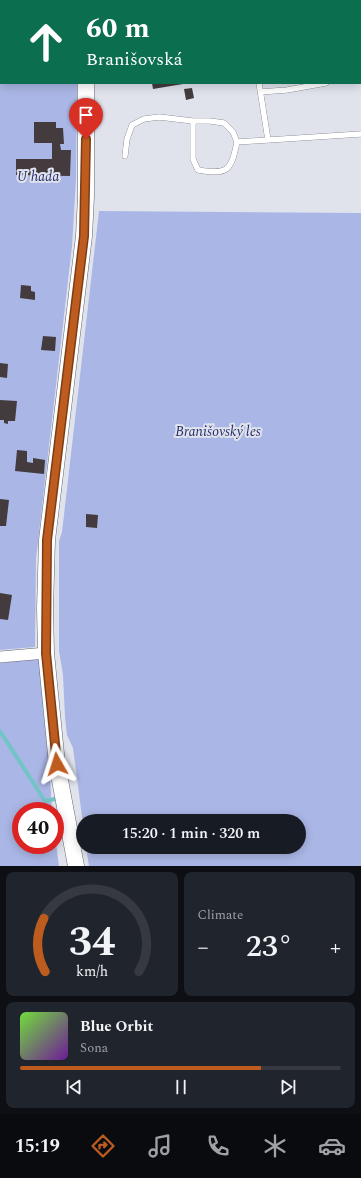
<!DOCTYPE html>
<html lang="en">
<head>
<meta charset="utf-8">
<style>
  body { margin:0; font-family:Spectral,serif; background:#20242c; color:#f1f3f6; height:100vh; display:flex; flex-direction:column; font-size:15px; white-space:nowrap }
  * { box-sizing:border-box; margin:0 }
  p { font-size:13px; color:#9ea1a6 }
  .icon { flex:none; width:22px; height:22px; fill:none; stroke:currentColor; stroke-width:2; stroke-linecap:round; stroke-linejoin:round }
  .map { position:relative; height:866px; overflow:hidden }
  .details { display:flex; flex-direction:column; gap:6px; padding:6px; background:#0d0f14; flex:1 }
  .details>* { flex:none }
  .top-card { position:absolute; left:0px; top:0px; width:361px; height:84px; box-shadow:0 2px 10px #0003; background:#0b6e4f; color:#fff; overflow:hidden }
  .speed { position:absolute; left:12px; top:802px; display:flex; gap:8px; font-size:20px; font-weight:700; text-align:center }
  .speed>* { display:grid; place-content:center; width:52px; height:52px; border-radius:50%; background:#171b24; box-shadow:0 2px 10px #0003; line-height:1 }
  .speed .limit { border:6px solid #d22; background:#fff; color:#111 }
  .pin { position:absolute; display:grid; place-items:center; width:34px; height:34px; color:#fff; margin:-41px -17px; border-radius:50% 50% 50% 0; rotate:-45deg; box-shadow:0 0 4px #0007 }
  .pin .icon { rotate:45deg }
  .me { position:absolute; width:44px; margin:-22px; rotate:354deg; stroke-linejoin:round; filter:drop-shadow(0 0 3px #0008) }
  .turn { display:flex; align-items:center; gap:14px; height:84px; padding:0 20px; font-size:18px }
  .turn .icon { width:52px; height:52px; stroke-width:2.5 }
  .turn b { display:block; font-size:28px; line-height:34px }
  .big { font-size:30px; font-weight:600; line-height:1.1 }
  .details .widget { flex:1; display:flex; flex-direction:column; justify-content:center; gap:6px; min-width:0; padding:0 14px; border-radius:8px; background:#20242c }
  .details .dial { align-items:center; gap:0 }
  .dial svg { height:104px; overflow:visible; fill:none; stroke:#363941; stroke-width:7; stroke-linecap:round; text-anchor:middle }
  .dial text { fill:#f1f3f6; stroke:none }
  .song { display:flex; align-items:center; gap:12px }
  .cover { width:48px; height:48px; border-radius:6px; background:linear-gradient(135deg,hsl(100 70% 55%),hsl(280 70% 35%)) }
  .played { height:4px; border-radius:2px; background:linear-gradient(90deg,#be5c1f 75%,#363941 75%) }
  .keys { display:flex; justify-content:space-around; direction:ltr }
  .heat { display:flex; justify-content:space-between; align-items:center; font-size:22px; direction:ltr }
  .details .tiles { flex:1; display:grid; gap:6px; grid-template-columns:1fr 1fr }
  .widget:last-child { grid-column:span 2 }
  .trip { position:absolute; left:76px; top:814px; width:230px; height:40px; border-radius:20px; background:#171b24; box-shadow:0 2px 10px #0003; font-weight:600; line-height:40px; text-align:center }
  .tabs { display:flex; height:64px; justify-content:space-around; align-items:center; background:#090b0e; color:#9ea1a6 }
  .tabs .icon { width:28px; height:28px }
  .tabs .selected { color:#be5c1f }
  .tabs b { font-size:18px; color:#f1f3f6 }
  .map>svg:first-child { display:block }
  .green { fill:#aab6e5 }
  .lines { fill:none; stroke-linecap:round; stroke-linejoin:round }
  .stream { stroke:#73c4c8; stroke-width:4 }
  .building { fill:#433b3e }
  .lane-casing { stroke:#64666e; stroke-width:6 }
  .street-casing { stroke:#64666e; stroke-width:12 }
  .secondary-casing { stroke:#64666e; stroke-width:17 }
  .lane { stroke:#fff; stroke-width:5.5 }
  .street { stroke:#fff; stroke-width:11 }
  .secondary { stroke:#fff; stroke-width:16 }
  .route-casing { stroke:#7c3c14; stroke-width:10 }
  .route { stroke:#be5c1f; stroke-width:7 }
  .labels { text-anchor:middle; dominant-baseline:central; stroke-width:4; stroke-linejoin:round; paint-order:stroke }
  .park-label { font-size:14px; font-style:italic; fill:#252d6c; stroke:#e0e3ec }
</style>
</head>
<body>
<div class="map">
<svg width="361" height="866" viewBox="0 0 361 866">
  <rect width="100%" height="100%" fill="#e0e3ec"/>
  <path class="green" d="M0,0L75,1H1V83H77L76,179L72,246L36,559L35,647L0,650Z
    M99,211L361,213V866H89L86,847H299V821H83V824L73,748L67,735L65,717L63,675L59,651V541L62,532Z
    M43,658L52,811H21V845H55V836L59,866H0V663Z"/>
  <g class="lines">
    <path class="stream" d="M0,731L45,801L60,798"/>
  </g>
  <path class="building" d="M152,83H182L183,84L153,89Z
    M192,88L194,98L186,100L184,89Z
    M34,122H56V128H63L64,144H60L61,150H71L70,176L16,175V159H52V143H34Z
    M21,285L31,286V291L35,292V300L20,298Z
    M43,336L56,337L55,351L41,350Z
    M0,363L8,364L7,378L0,377Z
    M0,400L17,401L15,421H8V424L4,423V420H0Z
    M17,450L27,451V462L33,463V458L45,460L44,474L15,471Z
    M0,499L9,500L6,526H0Z
    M86,514L98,515L97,528L86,527Z
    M0,593L12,595L8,620L0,619Z"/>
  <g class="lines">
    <g class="lane-casing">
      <path id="lane" d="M126,1V0
        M257,1V0
        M325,1L331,0
        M360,77H361
        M259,83L268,140L361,134
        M260,92L287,90L326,83
        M193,121V159L198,170C228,175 231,171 237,142L268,140
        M125,156L127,139L132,125L144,119L159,117L193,121H210L224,123L233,132L237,142"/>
    </g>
    <g class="street-casing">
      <path id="street" d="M0,657L46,653"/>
    </g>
    <g class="secondary-casing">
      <path id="secondary" d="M85,0V1
        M76,866L57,764L46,653L45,608L47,540L84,236L86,196V83"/>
    </g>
    <use href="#lane" class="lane"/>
    <use href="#street" class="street"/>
    <use href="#secondary" class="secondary"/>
  </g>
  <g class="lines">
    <g class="route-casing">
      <path id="route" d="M57,764L46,653L47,540L84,236L86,139"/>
    </g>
    <use href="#route" class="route"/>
  </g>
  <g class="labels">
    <g class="park-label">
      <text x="38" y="176">U hada</text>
      <text x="218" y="431">Branišovský les</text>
    </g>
  </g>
</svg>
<div class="speed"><div class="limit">40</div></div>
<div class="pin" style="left:86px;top:139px;background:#d93025"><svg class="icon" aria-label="arrive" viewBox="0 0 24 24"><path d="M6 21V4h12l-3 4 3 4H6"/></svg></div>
<svg class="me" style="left:57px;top:764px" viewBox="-20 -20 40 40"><path d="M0-17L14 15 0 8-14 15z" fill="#be5c1f" stroke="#fff" stroke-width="4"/></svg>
<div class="trip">15:20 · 1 min · 320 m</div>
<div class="top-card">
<div class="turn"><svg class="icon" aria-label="ahead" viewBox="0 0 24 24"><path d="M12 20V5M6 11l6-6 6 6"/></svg><div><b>60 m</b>Branišovská</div></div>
</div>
</div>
<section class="details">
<div class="tiles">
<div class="widget dial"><svg viewBox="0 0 100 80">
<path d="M14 69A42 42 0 1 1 86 69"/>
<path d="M14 69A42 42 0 0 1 13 28" stroke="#be5c1f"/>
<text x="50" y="56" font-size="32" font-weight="700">34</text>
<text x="50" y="72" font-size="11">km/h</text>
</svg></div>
<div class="widget"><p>Climate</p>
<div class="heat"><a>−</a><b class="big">23°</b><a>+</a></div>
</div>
<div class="widget">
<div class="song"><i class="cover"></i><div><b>Blue Orbit</b><p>Sona</p></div></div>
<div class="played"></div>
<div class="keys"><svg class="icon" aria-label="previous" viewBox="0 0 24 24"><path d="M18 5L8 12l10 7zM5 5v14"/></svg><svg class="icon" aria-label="pause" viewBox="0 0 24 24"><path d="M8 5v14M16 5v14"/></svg><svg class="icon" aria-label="next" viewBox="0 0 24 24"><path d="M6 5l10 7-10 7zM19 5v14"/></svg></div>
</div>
</div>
</section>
<nav class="tabs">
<b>15:19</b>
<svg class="icon selected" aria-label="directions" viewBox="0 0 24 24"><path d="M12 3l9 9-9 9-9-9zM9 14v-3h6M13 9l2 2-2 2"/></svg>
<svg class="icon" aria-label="music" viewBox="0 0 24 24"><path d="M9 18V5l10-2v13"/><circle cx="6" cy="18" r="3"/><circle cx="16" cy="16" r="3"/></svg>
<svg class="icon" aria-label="phone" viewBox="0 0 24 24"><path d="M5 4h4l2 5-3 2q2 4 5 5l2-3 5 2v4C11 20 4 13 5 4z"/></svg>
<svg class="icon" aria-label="climate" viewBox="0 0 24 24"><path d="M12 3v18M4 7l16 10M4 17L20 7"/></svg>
<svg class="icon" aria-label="car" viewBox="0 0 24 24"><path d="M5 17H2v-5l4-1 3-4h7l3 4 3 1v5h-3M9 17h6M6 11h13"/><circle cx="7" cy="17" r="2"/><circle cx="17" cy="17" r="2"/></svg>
</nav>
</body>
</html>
